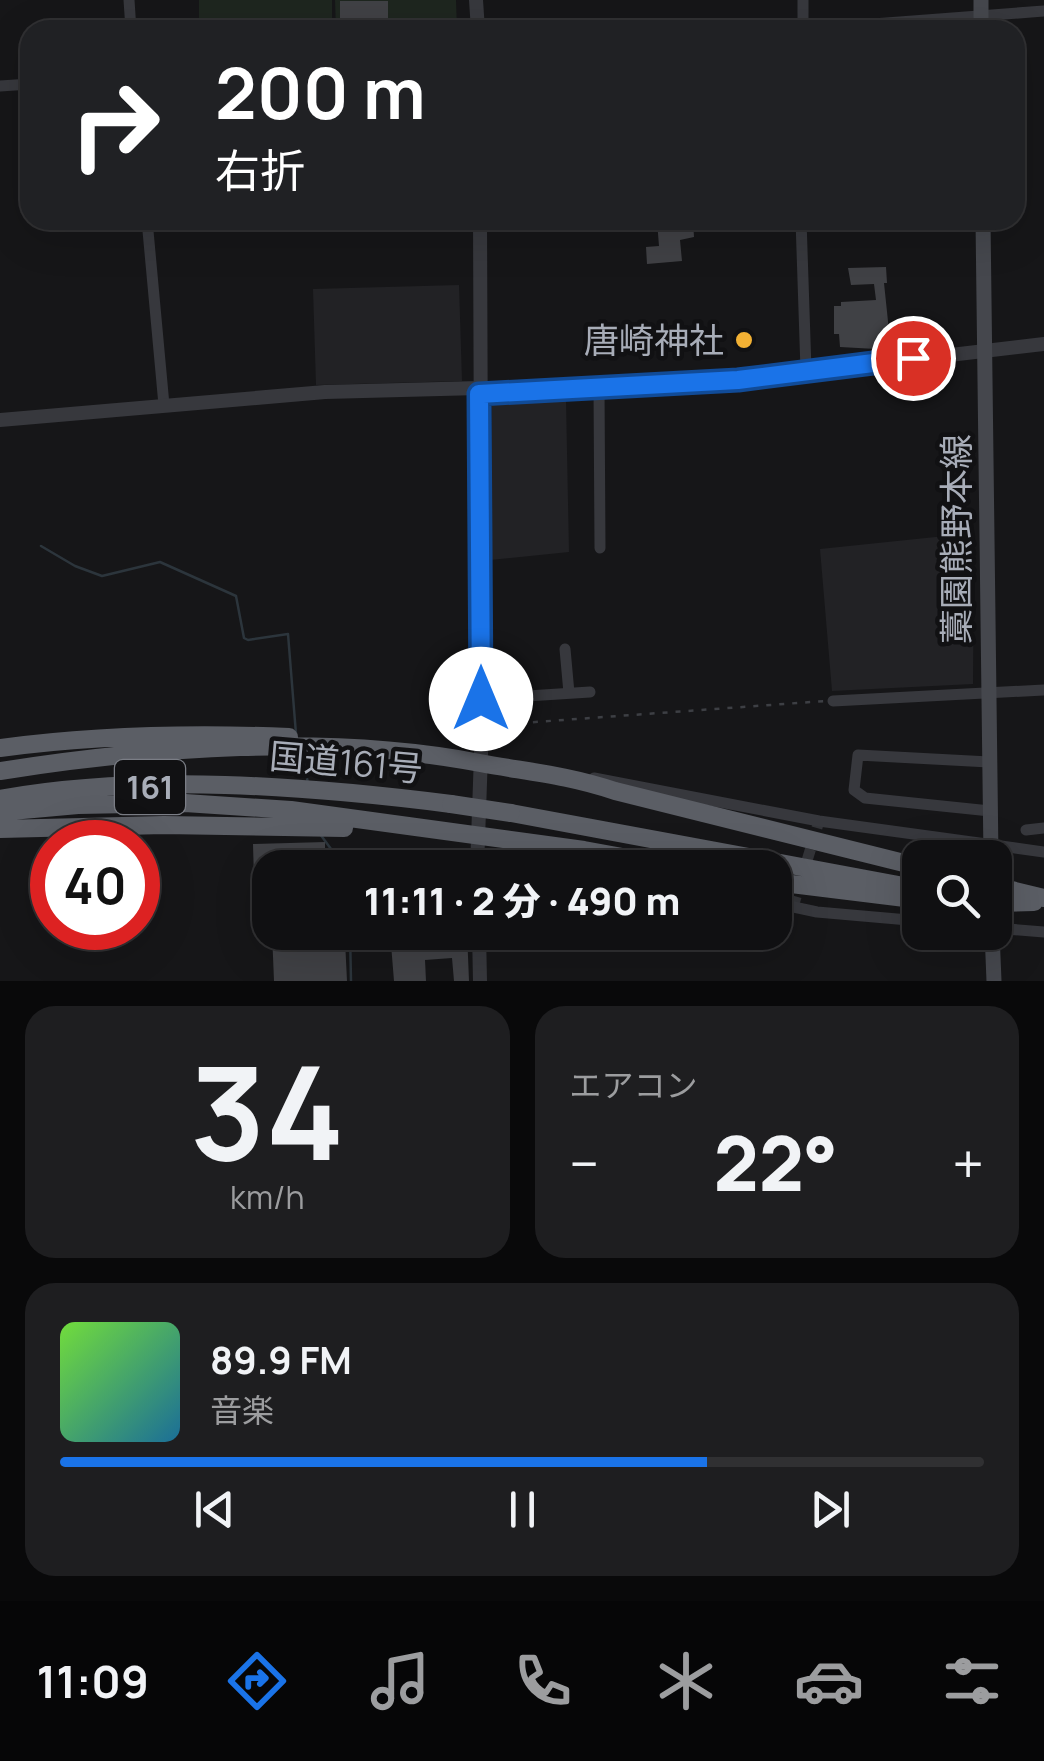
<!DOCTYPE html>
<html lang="ja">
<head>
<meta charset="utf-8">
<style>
  body { margin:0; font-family:Manrope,"Noto Sans JP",sans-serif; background:#1e1e20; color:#f1f3f6; height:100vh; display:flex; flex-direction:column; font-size:38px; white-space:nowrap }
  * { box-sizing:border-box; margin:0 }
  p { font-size:32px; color:#9c9d9f }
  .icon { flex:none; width:55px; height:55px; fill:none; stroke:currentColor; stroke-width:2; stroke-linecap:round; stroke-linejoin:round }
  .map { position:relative; height:981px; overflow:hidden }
  .panel { display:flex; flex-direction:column; gap:25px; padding:25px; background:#09090a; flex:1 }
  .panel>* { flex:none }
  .top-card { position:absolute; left:20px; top:20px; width:1005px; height:210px; border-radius:30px; box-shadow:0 10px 40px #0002,0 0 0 2px #303032; background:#202124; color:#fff; overflow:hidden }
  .fabs { position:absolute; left:902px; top:840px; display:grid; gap:20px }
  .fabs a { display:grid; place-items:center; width:110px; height:110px; border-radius:20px; background:#101012; box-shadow:0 10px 40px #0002,0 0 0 2px #303032; font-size:50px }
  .speed { position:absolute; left:30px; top:820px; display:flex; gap:20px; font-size:50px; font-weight:700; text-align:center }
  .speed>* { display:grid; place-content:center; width:130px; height:130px; border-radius:50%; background:#101012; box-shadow:0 10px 40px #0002,0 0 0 2px #303032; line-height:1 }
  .speed .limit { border:15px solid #d22; background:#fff; color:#111 }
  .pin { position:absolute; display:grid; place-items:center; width:85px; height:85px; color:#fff; margin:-42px; border:5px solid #fff; border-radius:50%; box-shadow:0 2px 10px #0007 }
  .me { position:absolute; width:110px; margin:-55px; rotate:0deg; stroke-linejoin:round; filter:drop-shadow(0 0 8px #0008) }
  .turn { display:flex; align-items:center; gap:35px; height:210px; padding:0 30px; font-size:45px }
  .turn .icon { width:130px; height:130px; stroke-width:2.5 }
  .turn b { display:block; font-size:70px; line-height:85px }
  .big { font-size:75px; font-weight:800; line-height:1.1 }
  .panel .widget { flex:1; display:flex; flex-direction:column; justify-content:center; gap:15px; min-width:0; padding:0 35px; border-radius:30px; background:#1e1e20 }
  .panel .dial { align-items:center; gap:0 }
  .dial b { font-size:130px; line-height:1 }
  .song { display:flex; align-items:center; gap:30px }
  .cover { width:120px; height:120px; border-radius:15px; background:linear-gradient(135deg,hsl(100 70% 55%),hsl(200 70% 35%)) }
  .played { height:10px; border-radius:5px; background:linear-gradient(90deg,#1a73e8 70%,#303032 70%) }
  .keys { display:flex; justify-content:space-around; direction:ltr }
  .heat { display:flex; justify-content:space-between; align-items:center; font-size:55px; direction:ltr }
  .panel .tiles { flex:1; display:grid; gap:25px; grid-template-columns:1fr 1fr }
  .widget:last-child { grid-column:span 2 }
  .trip { position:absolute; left:252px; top:850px; width:540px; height:100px; border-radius:30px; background:#101012; box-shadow:0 10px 40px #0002,0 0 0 2px #303032; font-weight:800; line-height:100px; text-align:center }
  .tabs { display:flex; height:160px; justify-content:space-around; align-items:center; background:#060607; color:#9c9d9f }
  .tabs .icon { width:70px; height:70px }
  .tabs .current { color:#1a73e8 }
  .tabs b { font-size:45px; color:#f1f3f6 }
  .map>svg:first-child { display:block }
  .built { fill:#222225 }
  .green { fill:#1e261f }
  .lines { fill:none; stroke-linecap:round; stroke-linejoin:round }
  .stream { stroke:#2c353c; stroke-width:2.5 }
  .building { fill:#404145 }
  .minor-tunnel { stroke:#333438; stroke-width:11; stroke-dasharray:11 5.5; stroke-linecap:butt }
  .path { stroke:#3d3f44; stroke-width:2.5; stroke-dasharray:5 8; stroke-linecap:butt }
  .minor { stroke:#37383d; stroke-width:11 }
  .tertiary { stroke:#37383d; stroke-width:14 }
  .secondary { stroke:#45474d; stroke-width:15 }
  .trunk { stroke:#5b5e65; stroke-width:18 }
  .trunk-bridge { stroke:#5b5e65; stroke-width:18 }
  .route-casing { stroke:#114b97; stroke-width:25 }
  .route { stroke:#1a73e8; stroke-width:18 }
  .poi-dot { fill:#f2b134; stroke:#111113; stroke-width:4 }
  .labels { text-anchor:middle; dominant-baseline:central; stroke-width:9; stroke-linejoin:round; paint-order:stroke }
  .shield { fill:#111113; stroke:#7b7e86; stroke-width:2.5 }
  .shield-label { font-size:32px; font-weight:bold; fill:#a8adb8 }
  .poi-label { font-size:35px; fill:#a8adb8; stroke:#111113; text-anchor:end }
  .street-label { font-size:35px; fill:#a8adb8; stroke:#111113 }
</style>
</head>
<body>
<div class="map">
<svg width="1044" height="981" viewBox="0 0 1044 981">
  <rect width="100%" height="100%" fill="#161618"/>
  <path class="built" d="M459,285L462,381L316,385L313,289Z
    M566,400L569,552L490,560L492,401Z
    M974,533L973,684L832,691L820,549Z"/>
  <path class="green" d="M199,0H332V30H199Z
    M335,0H456L457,30H336Z"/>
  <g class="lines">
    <path class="stream" d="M41,546L75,566L102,576L160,562L236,596L244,638L248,640L288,634L296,734
      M302,756L308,783
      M320,834L345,868
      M350,932L351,981"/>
  </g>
  <path class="building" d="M340,1H388V18H395V30H340Z
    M661,220H693L694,237L680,240L682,261L647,264L646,247L659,246L657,221Z
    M886,267L887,283H884L891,350L876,353V349L840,347L839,334H834V306H841V302L876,300L874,284L851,285L848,268Z
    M325,842V868H270V879L254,880L253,844Z
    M272,932H332L333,941L345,940L347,981H274Z
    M390,932H467L469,981H454L452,958L425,960L426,981H394Z"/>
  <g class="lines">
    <path class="minor-tunnel" d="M160,751L164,815
      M793,907L819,821"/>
    <path class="path" d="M494,725L825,701"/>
    <path class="minor" d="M129,0L131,30
      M794,30L1044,11
      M803,30V0
      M0,86L30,84
      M147,220L164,405
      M801,220L806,370
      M599,387L600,548
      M565,649L569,693
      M481,699L590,692
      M833,701L1044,690
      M989,762L858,755L854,790L865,798L990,811
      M594,778L819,821L1044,852
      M1026,830L1044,828
      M584,850L588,860L620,868
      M775,903L817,912L920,921
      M995,928L1044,932"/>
    <path class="tertiary" d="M476,0L478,30
      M479,394L738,380L1044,344
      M0,420L325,392L479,388
      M477,868L482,726L480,220
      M479,932L480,981"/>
    <path class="secondary" d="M981,0V30
      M983,220L991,858
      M992,932L994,981"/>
    <path class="trunk" d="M0,748C96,735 192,733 289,737
      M0,771C151,747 329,734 480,763C529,772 567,775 615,791L920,867
      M0,799C142,773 308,786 451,804
      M0,812L78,805L185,803L291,810L584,850L683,868
      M511,813L920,889
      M0,829L164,825L344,828
      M775,882L905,898
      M995,886L1044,898
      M995,903L1034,902"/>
    <path class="trunk-bridge" d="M451,804L511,813"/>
  </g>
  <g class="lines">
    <g class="route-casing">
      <path id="route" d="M481,699L479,394L738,380L913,358"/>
    </g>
    <use href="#route" class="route"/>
  </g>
  <circle class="poi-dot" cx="744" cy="340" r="10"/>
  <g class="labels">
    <rect class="shield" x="115" y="760" width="70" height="54" rx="8"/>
    <g class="shield-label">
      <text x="150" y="787">161</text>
    </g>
    <g class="poi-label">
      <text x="724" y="340">唐崎神社</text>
    </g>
    <g class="street-label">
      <text transform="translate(956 539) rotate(-90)">藁園熊野本線</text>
      <text transform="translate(346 762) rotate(5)">国道161号</text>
    </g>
  </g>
</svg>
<div class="fabs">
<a><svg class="icon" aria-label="search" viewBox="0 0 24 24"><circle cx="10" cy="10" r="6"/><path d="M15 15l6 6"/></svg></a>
</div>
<div class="speed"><div class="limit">40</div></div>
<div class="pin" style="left:913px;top:358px;background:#d93025"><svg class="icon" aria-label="arrive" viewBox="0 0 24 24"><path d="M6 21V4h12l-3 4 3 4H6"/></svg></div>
<svg class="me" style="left:481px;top:699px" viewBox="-20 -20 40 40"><circle r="19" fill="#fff"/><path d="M0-13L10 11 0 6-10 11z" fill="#1a73e8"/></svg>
<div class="trip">11:11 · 2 分 · 490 m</div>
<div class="top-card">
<div class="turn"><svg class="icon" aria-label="right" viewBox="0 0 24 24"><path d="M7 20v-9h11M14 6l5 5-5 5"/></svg><div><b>200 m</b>右折</div></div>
</div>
</div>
<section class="panel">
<div class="tiles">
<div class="widget dial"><b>34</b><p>km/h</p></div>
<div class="widget"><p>エアコン</p>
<div class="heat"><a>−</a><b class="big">22°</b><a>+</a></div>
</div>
<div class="widget">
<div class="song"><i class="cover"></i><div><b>89.9 FM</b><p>音楽</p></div></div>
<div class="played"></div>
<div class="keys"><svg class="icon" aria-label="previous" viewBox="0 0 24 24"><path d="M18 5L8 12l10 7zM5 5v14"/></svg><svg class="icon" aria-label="pause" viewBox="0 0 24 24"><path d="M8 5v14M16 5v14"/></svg><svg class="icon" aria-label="next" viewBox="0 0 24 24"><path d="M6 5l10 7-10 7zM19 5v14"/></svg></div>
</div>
</div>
</section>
<nav class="tabs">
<b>11:09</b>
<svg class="icon current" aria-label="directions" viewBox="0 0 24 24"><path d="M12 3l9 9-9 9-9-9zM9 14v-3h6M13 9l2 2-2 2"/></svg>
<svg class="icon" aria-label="music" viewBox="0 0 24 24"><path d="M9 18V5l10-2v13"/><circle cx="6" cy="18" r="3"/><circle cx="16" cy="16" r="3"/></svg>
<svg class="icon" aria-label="phone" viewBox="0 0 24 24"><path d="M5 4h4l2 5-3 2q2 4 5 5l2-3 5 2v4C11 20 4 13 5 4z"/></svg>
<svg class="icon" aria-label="climate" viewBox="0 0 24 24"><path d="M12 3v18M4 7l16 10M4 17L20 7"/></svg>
<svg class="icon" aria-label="car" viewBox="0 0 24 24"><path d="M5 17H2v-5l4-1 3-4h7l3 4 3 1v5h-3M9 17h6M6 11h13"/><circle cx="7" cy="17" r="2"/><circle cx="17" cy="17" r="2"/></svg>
<svg class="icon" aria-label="filters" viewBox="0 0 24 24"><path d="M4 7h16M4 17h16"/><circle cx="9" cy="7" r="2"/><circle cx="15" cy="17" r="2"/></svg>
</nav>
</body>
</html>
